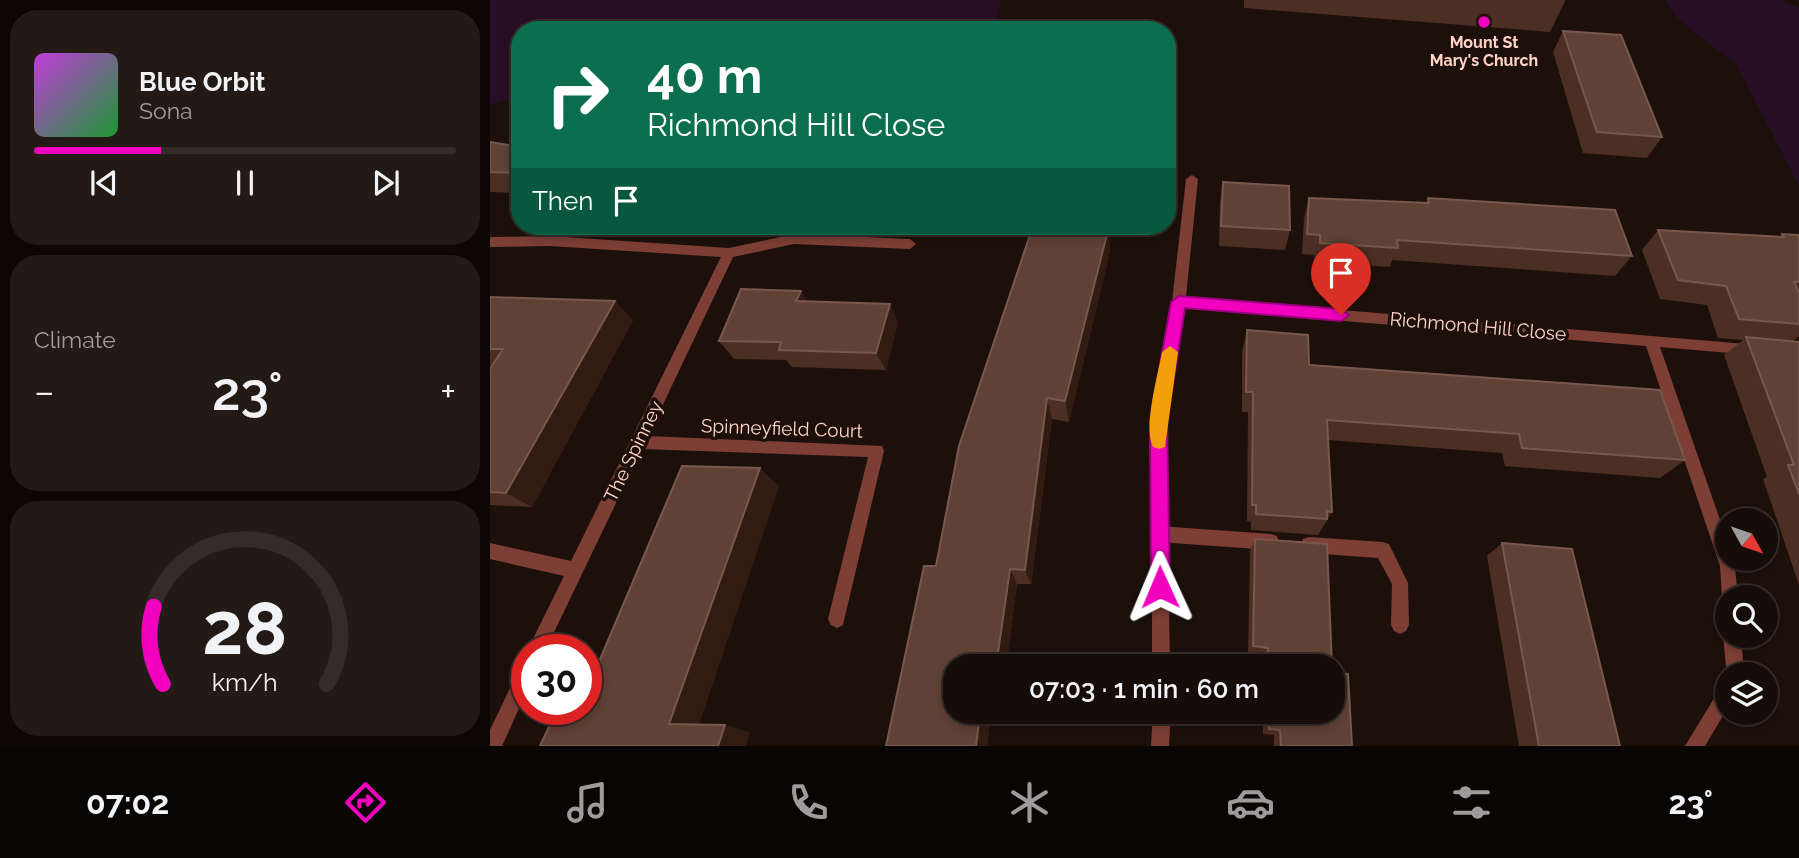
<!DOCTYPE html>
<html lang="en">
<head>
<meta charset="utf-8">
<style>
  body { margin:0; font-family:Raleway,sans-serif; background:#231a16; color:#f1f3f6; height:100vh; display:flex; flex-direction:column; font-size:26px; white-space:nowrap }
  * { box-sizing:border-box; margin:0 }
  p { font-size:23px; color:#9e9b9c }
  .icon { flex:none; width:38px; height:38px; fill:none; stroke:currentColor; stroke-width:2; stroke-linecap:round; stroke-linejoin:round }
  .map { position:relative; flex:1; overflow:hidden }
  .sheet { display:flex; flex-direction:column; gap:10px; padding:10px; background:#0c0704; width:490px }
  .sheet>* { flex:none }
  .banner { position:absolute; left:21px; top:21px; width:665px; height:214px; border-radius:28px; box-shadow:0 4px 10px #0003,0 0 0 2px #352c29; background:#0b6e4f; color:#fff; overflow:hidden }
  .needle { width:46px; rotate:130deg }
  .controls { position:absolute; left:1225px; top:508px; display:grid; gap:14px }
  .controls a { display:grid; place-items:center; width:63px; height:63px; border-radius:50%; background:#160c08; box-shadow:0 4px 10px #0003,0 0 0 2px #352c29; font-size:35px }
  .speed { position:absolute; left:21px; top:634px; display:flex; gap:14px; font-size:35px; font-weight:700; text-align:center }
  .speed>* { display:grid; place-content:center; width:91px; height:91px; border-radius:50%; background:#160c08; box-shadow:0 4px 10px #0003,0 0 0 2px #352c29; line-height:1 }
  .speed .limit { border:10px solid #d22; background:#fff; color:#111 }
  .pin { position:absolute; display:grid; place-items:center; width:60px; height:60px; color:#fff; margin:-72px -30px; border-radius:50% 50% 50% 0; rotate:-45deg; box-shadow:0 0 7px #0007 }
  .pin .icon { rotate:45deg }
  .me { position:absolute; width:77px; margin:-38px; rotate:359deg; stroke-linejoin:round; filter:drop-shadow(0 0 5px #0008) }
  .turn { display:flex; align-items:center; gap:24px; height:147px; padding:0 21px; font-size:32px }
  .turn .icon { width:91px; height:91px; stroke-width:2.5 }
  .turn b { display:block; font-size:49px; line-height:60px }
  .then { display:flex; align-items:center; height:66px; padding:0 21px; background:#0003; gap:14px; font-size:26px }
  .big { font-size:52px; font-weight:600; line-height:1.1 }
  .sheet .widget { flex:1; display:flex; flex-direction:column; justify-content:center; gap:10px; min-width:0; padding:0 24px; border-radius:28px; background:#231a16 }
  .sheet .dial { align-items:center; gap:0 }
  .dial svg { height:182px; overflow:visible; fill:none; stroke:#352c29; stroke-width:7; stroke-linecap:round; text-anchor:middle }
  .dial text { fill:#f1f3f6; stroke:none }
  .song { display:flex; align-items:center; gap:21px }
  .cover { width:84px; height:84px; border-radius:10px; background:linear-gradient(135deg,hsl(290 70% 55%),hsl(130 70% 35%)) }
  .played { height:7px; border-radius:4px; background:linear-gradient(90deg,#f100bf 30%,#352c29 30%) }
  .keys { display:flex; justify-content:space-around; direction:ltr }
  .heat { display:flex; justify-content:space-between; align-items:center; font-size:38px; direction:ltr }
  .trip { position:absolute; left:453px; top:654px; width:402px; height:70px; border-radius:28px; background:#160c08; box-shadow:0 4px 10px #0003,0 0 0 2px #352c29; font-weight:600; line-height:70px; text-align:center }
  .tab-bar { display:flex; height:112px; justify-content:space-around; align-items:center; background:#090503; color:#9e9b9c }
  .tab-bar .icon { width:49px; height:49px }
  .tab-bar .selected { color:#f100bf }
  .tab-bar b { font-size:32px; color:#f1f3f6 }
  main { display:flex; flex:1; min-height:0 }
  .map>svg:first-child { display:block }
  .green { fill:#270e25 }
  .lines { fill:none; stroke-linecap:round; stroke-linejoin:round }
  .lane { fill:#7d3f35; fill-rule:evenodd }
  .street { fill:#7d3f35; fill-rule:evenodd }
  .wall { fill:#4c2f23 }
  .shaded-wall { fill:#311b12 }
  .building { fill:#5f4135; stroke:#78584c; stroke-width:2 }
  .route { fill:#f100bf; stroke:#9d007c; stroke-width:2 }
  .slow { fill:#f59e0b }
  .poi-dot { fill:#f100bf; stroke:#1d100b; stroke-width:2.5 }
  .labels { text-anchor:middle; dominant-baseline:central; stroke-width:7; stroke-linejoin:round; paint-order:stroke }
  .far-poi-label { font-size:16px; font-weight:bold; fill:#ffd3c6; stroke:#1d100b }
  .street-label { font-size:19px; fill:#ffd3c6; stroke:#1d100b }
</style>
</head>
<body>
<main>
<section class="sheet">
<div class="widget">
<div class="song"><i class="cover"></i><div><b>Blue Orbit</b><p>Sona</p></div></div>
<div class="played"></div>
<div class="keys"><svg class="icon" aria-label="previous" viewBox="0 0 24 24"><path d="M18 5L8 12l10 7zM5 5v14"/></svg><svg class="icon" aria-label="pause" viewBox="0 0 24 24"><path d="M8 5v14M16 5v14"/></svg><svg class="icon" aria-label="next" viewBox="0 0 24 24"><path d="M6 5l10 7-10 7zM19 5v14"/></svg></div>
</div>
<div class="widget"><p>Climate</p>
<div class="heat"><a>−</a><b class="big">23°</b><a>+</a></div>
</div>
<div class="widget dial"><svg viewBox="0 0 100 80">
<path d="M14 69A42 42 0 1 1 86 69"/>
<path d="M14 69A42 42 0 0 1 10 35" stroke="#f100bf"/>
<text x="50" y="56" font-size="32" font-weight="700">28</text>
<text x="50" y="72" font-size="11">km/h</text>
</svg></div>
</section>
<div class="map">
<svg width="1309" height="746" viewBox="0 0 1309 746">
  <rect width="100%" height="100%" fill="#1d100b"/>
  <path class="green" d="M0,0H511L504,30H30V97L0,105Z
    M1174,0H1291L1309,8V186L1246,64L1188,19Z"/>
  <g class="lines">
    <path class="lane" d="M669,526L781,534L787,536L789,542L787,548L781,550L669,542L663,539L661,534L663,529Z
      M819,537L893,542L899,544L918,583L919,625L916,631L910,634L904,631L901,625L902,584L888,558L819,553L813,551L811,545L813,539Z
      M1237,684V709L1215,746H1195L1231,687Z"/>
    <path class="street" d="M702,175L708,179L696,297L1268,345L1270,349L1268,353L1263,355L1170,347L1237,540V558H1244L1248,597H1237V604L1232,597L1230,566L1156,346L695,308L676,422L680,667H662V422L682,302L696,179Z
      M304,234L420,239L426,244L420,249L304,244L243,257L158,436L392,446L394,451L353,625L347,628L341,625L338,619L378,457L152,449L56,649H38L74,576L0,559V543L81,561L231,257L60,246L0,247V237L60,236L239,248Z
      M1237,628V635H1251L1254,674H1237V677L1233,635Z
      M37,662V691L12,746H0V730L31,665Z
      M663,712H681L679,746H661Z"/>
  </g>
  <path class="wall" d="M754,0H1075V1L1060,32L754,8Z
    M1073,31L1172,137L1157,158L1093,153L1063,52Z
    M0,142L30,147V193L0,192Z
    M733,182L800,230L795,250L729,246L730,203Z
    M819,198L936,203L938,198L1142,256L1125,276L902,260L900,267L825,262L824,255L812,254L814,218Z
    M619,226L620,251L579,422L562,419L541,584H527L516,667H466V712H509L508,723H500L497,746H396L446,566Z
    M1168,230L1289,237L1292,234L1309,235V336L1303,341L1309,342V585L1273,479L1277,477L1234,355L1253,340L1228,338L1217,305L1170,299L1152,250Z
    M0,297L143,320L42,507L0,505V369L2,366L0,365Z
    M317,301L408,322L396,370L302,367L296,360L244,359L229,341Z
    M757,330L819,365L1195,460L1170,478L1015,466L1012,453L838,440L842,512L828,535L761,530V522L757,521L758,412H752V352Z
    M765,539L842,667H772V657L758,655L760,551Z
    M1012,543L1130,746H1029L997,556Z
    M773,712H844L862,746H784V735L773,734Z"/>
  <path class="shaded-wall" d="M619,226L620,251L579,422L575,401Z
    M311,291L322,310L306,301Z
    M125,301L143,320L42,507L16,493Z
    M400,304L408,322L396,370L386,353Z
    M557,398L562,419L541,584L535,570Z
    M270,468L289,486L207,731L179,724Z
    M520,569L527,584L516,667H506Z
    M499,712H509L508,723L498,715Z
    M490,715L500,723L497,746H486Z
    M235,725L260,732L256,746H228Z"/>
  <path class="building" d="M1073,31L1131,35L1172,137L1107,132Z
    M0,142L30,147V173L0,172Z
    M733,182L799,186L800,230L731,226Z
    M819,198L939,203L938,198L1125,210L1142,256L907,240L908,248L830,243V235L817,234Z
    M543,226H619L575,401L557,398L535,570L520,569L506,667H466V712H499L498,715H490L486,746H396L434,566H446L469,446Z
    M1168,230L1294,237L1292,234L1309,235V282H1304L1309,293V324L1249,319L1236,286L1188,280Z
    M251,289L311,291L306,301L400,304L386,353L289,350L291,342L229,341Z
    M0,297L125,301L16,493L0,492V369L13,349H0Z
    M757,330L818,335L819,365L1170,390L1195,460L1032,448L1029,434L837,420L842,512L837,511V519L766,514V505H762L763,392H756Z
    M1256,337L1309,342V494L1298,465H1304Z
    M192,466L270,468L179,724L235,725L228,746H50L67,709H96V664H108Z
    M765,539L837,544L842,667H778V648L763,646Z
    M1012,543L1082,549L1130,746H1049Z
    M844,673L858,674L862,746H791L790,730L779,729V712H844Z"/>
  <path class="route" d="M689,296L851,309L859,315L851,321L695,308L677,422L680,587L677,594L670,597L663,594L661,587L660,422L681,302Z"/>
  <path class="slow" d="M680,346L688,352L675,447L669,449L663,447C653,426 668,375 672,352Z"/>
  <circle class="poi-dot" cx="994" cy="22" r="7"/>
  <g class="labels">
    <g class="far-poi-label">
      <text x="994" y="42">Mount St<tspan x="994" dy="18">Mary's Church</tspan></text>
    </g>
    <g class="street-label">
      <text transform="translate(988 326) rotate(5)">Richmond Hill Close</text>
      <text transform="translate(292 428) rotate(2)">Spinneyfield Court</text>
      <text transform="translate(143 451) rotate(-64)">The Spinney</text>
    </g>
  </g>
</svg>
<div class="controls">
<a><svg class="needle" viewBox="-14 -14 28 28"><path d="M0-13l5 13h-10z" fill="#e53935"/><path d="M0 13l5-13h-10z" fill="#9e9b9c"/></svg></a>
<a><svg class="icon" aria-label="search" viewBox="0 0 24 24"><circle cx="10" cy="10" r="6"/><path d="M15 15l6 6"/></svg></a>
<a><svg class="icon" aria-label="layers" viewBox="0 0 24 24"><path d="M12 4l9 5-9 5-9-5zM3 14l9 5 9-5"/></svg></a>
</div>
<div class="speed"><div class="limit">30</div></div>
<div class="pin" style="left:851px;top:315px;background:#d93025"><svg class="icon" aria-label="arrive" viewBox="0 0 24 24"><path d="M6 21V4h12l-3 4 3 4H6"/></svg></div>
<svg class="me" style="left:670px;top:587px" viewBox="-20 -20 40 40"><path d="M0-17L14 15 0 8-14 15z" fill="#f100bf" stroke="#fff" stroke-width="4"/></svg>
<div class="trip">07:03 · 1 min · 60 m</div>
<div class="banner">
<div class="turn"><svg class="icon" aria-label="right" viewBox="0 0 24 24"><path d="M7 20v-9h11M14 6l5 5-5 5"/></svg><div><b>40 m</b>Richmond Hill Close</div></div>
<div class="then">Then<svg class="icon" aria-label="arrive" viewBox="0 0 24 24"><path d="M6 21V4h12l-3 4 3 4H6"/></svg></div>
</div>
</div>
</main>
<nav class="tab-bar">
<b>07:02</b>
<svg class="icon selected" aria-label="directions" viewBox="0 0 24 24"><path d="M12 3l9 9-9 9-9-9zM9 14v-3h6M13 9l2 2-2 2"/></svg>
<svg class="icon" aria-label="music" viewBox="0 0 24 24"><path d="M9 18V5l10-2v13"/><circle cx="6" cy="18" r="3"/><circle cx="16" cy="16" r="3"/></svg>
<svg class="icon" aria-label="phone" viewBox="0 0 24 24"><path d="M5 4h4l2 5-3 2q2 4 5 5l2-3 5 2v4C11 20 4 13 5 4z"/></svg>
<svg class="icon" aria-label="climate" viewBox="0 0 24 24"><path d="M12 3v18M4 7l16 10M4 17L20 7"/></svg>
<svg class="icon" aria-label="car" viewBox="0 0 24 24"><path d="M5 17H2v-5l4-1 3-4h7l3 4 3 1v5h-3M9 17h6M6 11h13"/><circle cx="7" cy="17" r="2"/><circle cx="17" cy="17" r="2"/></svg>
<svg class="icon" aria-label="filters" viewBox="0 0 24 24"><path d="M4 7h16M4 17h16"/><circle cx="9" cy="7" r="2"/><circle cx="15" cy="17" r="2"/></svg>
<b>23°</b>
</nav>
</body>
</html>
